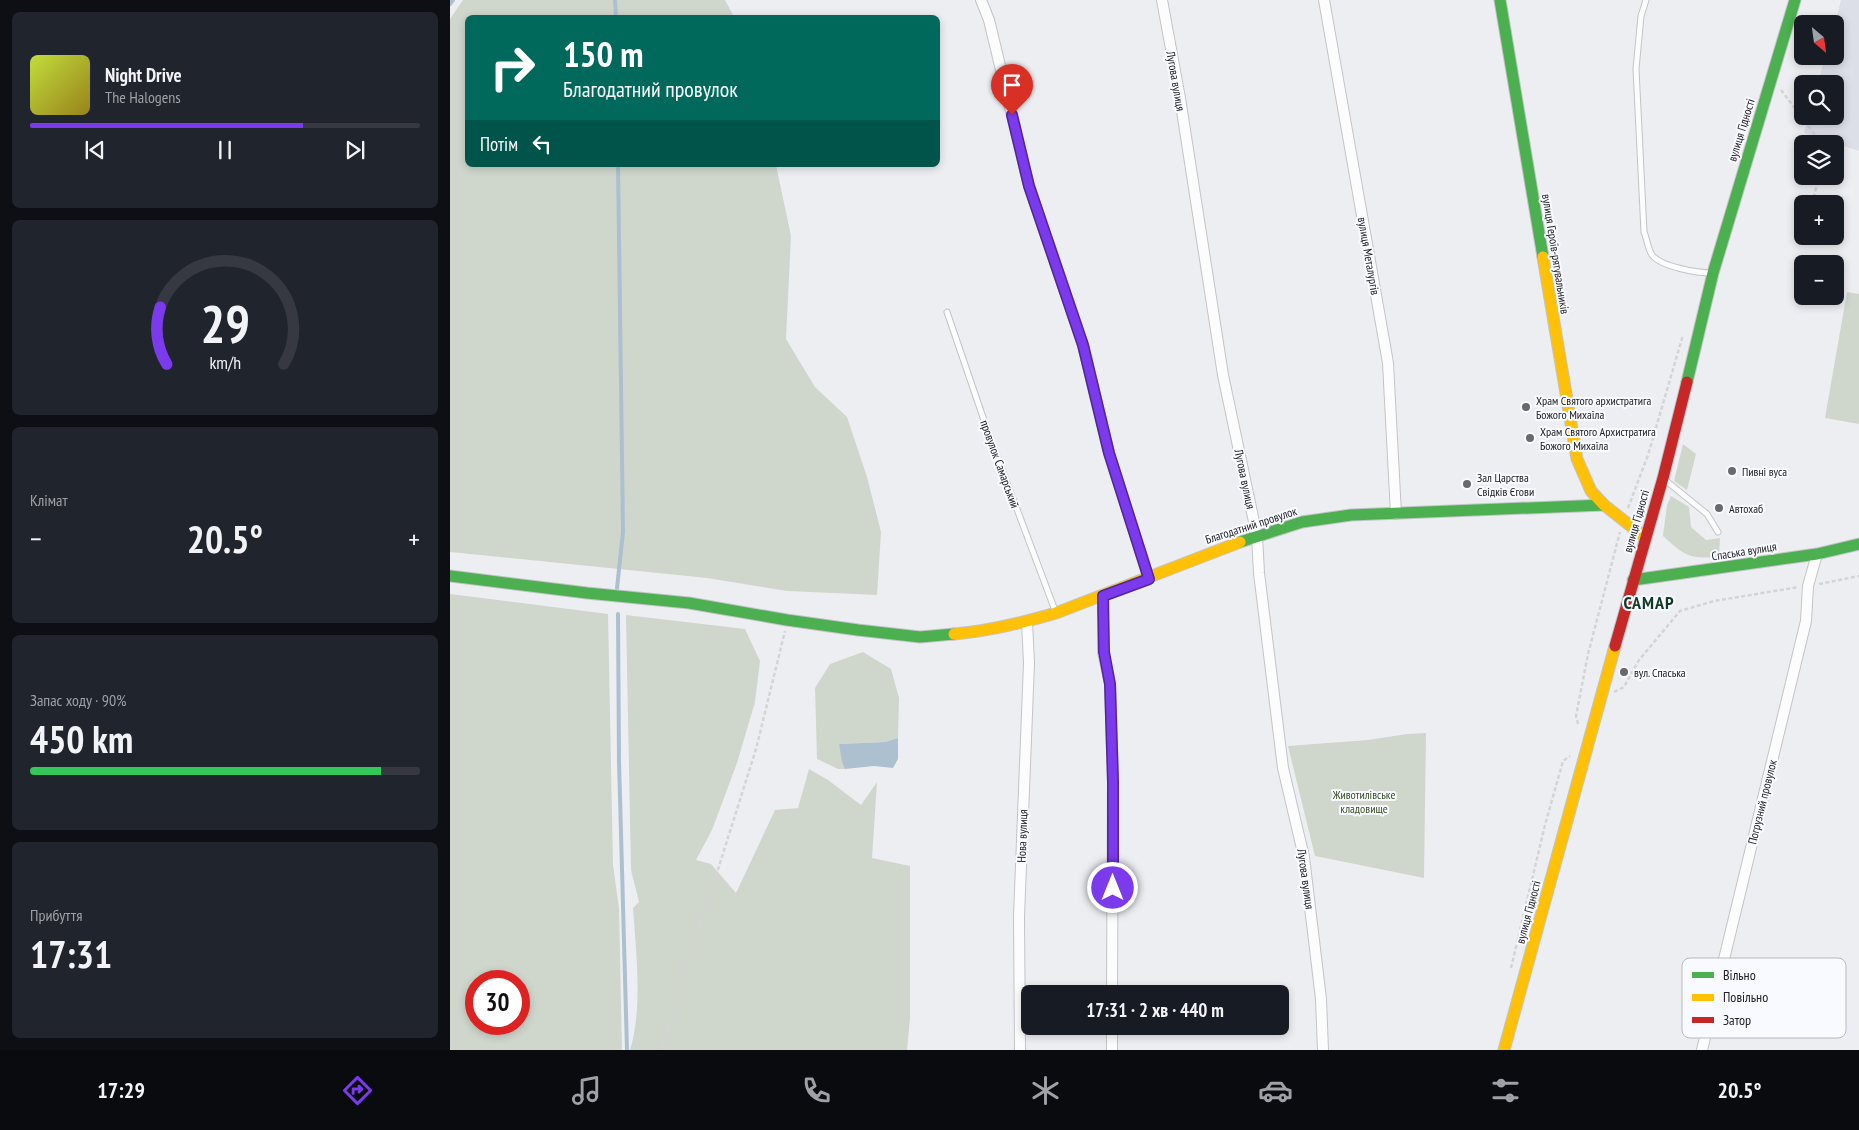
<!DOCTYPE html>
<html lang="uk">
<head>
<meta charset="utf-8">
<style>
  body { margin:0; font-family:"PT Sans Narrow",sans-serif; background:#20242c; color:#f1f3f6; height:100vh; display:flex; flex-direction:column; font-size:19px; white-space:nowrap }
  * { box-sizing:border-box; margin:0 }
  p { font-size:16px; color:#9ea1a6 }
  .icon { flex:none; width:28px; height:28px; fill:none; stroke:currentColor; stroke-width:2; stroke-linecap:round; stroke-linejoin:round }
  .map { position:relative; flex:1; overflow:hidden }
  .side { display:flex; flex-direction:column; gap:12px; padding:12px; background:#0d0f14; width:450px }
  .side>* { flex:none }
  .top-card { position:absolute; left:15px; top:15px; width:475px; height:152px; border-radius:8px; box-shadow:0 2px 8px #0003; background:#00695c; color:#fff; overflow:hidden }
  .needle { width:32px; rotate:151deg }
  .buttons { position:absolute; left:1344px; top:15px; display:grid; gap:10px }
  .buttons a { display:grid; place-items:center; width:50px; height:50px; border-radius:8px; background:#171b24; box-shadow:0 2px 8px #0003; font-size:25px }
  .speed { position:absolute; left:15px; top:970px; display:flex; gap:10px; font-size:25px; font-weight:700; text-align:center }
  .speed>* { display:grid; place-content:center; width:65px; height:65px; border-radius:50%; background:#171b24; box-shadow:0 2px 8px #0003; line-height:1 }
  .speed .limit { border:8px solid #d22; background:#fff; color:#111 }
  .pin { position:absolute; display:grid; place-items:center; width:42px; height:42px; color:#fff; margin:-51px -21px; border-radius:50% 50% 50% 0; rotate:-45deg; box-shadow:0 0 5px #0007 }
  .pin .icon { rotate:45deg }
  .me { position:absolute; width:55px; margin:-28px; rotate:0deg; stroke-linejoin:round; filter:drop-shadow(0 0 4px #0008) }
  .turn { display:flex; align-items:center; gap:18px; height:105px; padding:0 15px; font-size:22px }
  .turn .icon { width:65px; height:65px; stroke-width:2.5 }
  .turn b { display:block; font-size:35px; line-height:42px }
  .then { display:flex; align-items:center; height:48px; padding:0 15px; background:#0003; gap:10px; font-size:19px }
  .big { font-size:38px; font-weight:700; line-height:1.1 }
  .side .widget { flex:1; display:flex; flex-direction:column; justify-content:center; gap:8px; min-width:0; padding:0 18px; border-radius:8px; background:#20242c }
  .side .dial { align-items:center; gap:0 }
  .dial svg { height:130px; overflow:visible; fill:none; stroke:#363941; stroke-width:7; stroke-linecap:round; text-anchor:middle }
  .dial text { fill:#f1f3f6; stroke:none }
  .song { display:flex; align-items:center; gap:15px }
  .cover { width:60px; height:60px; border-radius:8px; background:linear-gradient(135deg,hsl(70 70% 55%),hsl(50 70% 35%)) }
  .played { height:5px; border-radius:2px; background:linear-gradient(90deg,#7c3aed 70%,#363941 70%) }
  .keys { display:flex; justify-content:space-around; direction:ltr }
  .heat { display:flex; justify-content:space-between; align-items:center; font-size:28px; direction:ltr }
  .charge { height:8px; border-radius:4px; background:linear-gradient(90deg,#34c759 90%,#363941 0) }
  .trip { position:absolute; left:571px; top:985px; width:268px; height:50px; border-radius:8px; background:#171b24; box-shadow:0 2px 8px #0003; font-weight:700; line-height:50px; text-align:center }
  .tabs { display:flex; height:80px; justify-content:space-around; align-items:center; background:#090b0e; color:#9ea1a6 }
  .tabs .icon { width:35px; height:35px }
  .tabs .active { color:#7c3aed }
  .tabs b { font-size:22px; color:#f1f3f6 }
  main { display:flex; flex:1; min-height:0 }
  .map>svg:first-child { display:block }
  .built { fill:#dcdfe8 }
  .green { fill:#cfd7cd; fill-rule:evenodd }
  .water { fill:#adc0d0 }
  .lines { fill:none; stroke-linecap:round; stroke-linejoin:round }
  .stream { stroke:#adc0d0; stroke-width:4 }
  .lane-casing { stroke:#c3c4c7; stroke-width:7 }
  .street-casing { stroke:#c3c4c7; stroke-width:12 }
  .fast-casing { stroke:#c3c4c7; stroke-width:13 }
  .slow-casing { stroke:#c3c4c7; stroke-width:13 }
  .jam-casing { stroke:#c3c4c7; stroke-width:13 }
  .path { stroke:#d4d4d5; stroke-width:2.5; stroke-dasharray:4 2.5; stroke-linecap:butt }
  .lane { stroke:#fcfcfd; stroke-width:5 }
  .street { stroke:#fcfcfd; stroke-width:10 }
  .fast { stroke:#4caf50; stroke-width:11 }
  .slow { stroke:#ffc107; stroke-width:11 }
  .jam { stroke:#c62828; stroke-width:11 }
  .route-casing { stroke:#51269a; stroke-width:12 }
  .route { stroke:#7c3aed; stroke-width:9 }
  .poi-dot { fill:#68696c; stroke:#f9faff; stroke-width:2 }
  .labels { text-anchor:middle; dominant-baseline:central; stroke-width:4; stroke-linejoin:round; paint-order:stroke }
  .street-label { font-size:12px; fill:#212224; stroke:#f9faff }
  .poi-label { font-size:12px; fill:#212224; stroke:#f9faff; text-anchor:start }
  .park-label { font-size:12px; fill:#384f23; stroke:#f9faff }
  .district-label { font-size:18px; font-weight:bold; letter-spacing:1px; fill:#123b26; stroke:#f9faff }
  .key { fill:#f9faff; stroke:#b8b9bd; stroke-width:1 }
  .key-label { font-size:14px; fill:#212224 }
</style>
</head>
<body>
<main>
<section class="side">
<div class="widget">
<div class="song"><i class="cover"></i><div><b>Night Drive</b><p>The Halogens</p></div></div>
<div class="played"></div>
<div class="keys"><svg class="icon" aria-label="previous" viewBox="0 0 24 24"><path d="M18 5L8 12l10 7zM5 5v14"/></svg><svg class="icon" aria-label="pause" viewBox="0 0 24 24"><path d="M8 5v14M16 5v14"/></svg><svg class="icon" aria-label="next" viewBox="0 0 24 24"><path d="M6 5l10 7-10 7zM19 5v14"/></svg></div>
</div>
<div class="widget dial"><svg viewBox="0 0 100 80">
<path d="M14 69A42 42 0 1 1 86 69"/>
<path d="M14 69A42 42 0 0 1 10 34" stroke="#7c3aed"/>
<text x="50" y="56" font-size="32" font-weight="700">29</text>
<text x="50" y="72" font-size="11">km/h</text>
</svg></div>
<div class="widget"><p>Клімат</p>
<div class="heat"><a>−</a><b class="big">20.5°</b><a>+</a></div>
</div>
<div class="widget"><p>Запас ходу · 90%</p><b class="big">450 km</b><div class="charge"></div></div>
<div class="widget"><p>Прибуття</p><b class="big">17:31</b></div>
</section>
<div class="map">
<svg width="1409" height="1050" viewBox="0 0 1409 1050">
  <rect width="100%" height="100%" fill="#edeef2"/>
  <path class="built" d="M1391,0H1409V151L1354,133L1359,116H1385V84H1368L1375,56H1385V24Z"/>
  <path class="green" d="M13,0H275L284,17L18,18V165H326L341,236L336,339L365,387L397,417L417,477L431,532L427,595L337,591L257,578L0,552V19Z
    M1397,292L1409,294V424L1375,418Z
    M1233,444L1246,454L1237,490L1224,481Z
    M1221,496L1239,507L1241,527L1256,540L1270,538L1269,557C1239,559 1235,556 1213,536L1217,505Z
    M0,594L158,614L163,865L169,908L172,1050H0ZM69,981V1024H26V981Z
    M176,615L295,629L310,661L305,702L287,763L262,830L246,860L261,864L286,893L325,810L348,808L359,769L378,780L411,805L427,782L422,858L460,866V1019L457,1050H180C193,1008 186,952 183,908L189,902L181,870Z
    M413,652L441,669L449,698L448,738L435,742L389,744L395,769H388L367,759L365,688L380,664Z
    M976,733L974,878L865,856L838,746L918,740L957,734Z"/>
  <path class="water" d="M448,738V759L443,768L424,766L395,769L392,762L389,744L435,742Z"/>
  <g class="lines">
    <path class="stream" d="M165,0L166,18
      M0,4L3,0
      M167,588L173,532L168,165
      M168,614L169,761L177,1050"/>
    <g class="lane-casing">
      <path id="lane" d="M1196,0L1191,16L1186,69L1194,232C1197,239 1198,249 1202,255C1211,267 1248,273 1262,273
        M497,312L538,432L606,613
        M1215,480L1257,514L1268,532"/>
    </g>
    <g class="street-casing">
      <path id="street" d="M531,0L539,20L579,186L633,345L659,453L699,579
        M712,0L730,98L773,375L807,536L809,573L833,768L854,857L871,999L873,1050
        M874,0L938,363L946,514
        M653,596V652L660,684L663,782L662,994
        M570,1050L569,916L579,663L577,622
        M662,1050V1026
        M1252,1050L1356,621L1358,586L1367,554"/>
    </g>
    <g class="fast-casing">
      <path id="fast" d="M1050,0L1093,257
        M1237,382L1263,273L1345,0
        M790,542L852,522L901,515L1154,505
        M0,576L137,593L239,603L337,620L408,630L470,637L504,634
        M1183,580L1367,554L1409,544"/>
    </g>
    <g class="slow-casing">
      <path id="slow" d="M1093,257L1127,459L1141,491L1154,505L1196,538
        M504,634C539,631 572,623 606,613L790,542
        M1054,1050L1165,646"/>
    </g>
    <g class="jam-casing">
      <path id="jam" d="M1165,646L1213,478L1237,382"/>
    </g>
    <path class="path" d="M1331,90L1372,144
      M1362,204L1369,176
      M1178,508L1198,455L1233,335
      M1369,584L1409,576
      M1164,692L1174,687L1189,660L1230,611L1264,601L1349,587
      M1128,724L1126,716L1138,654L1170,532
      M1061,968L1095,825L1113,761L1120,756
      M211,1050L306,749L335,631"/>
    <use href="#lane" class="lane"/>
    <use href="#street" class="street"/>
    <use href="#fast" class="fast"/>
    <use href="#slow" class="slow"/>
    <use href="#jam" class="jam"/>
  </g>
  <g class="lines">
    <g class="route-casing">
      <path id="route" d="M562,115L579,186L633,345L659,453L699,579L653,596L654,652L660,684L663,782V888"/>
    </g>
    <use href="#route" class="route"/>
  </g>
  <g class="poi-dot">
    <circle cx="1076" cy="407" r="5"/>
    <circle cx="1080" cy="438" r="5"/>
    <circle cx="1282" cy="471" r="5"/>
    <circle cx="1017" cy="484" r="5"/>
    <circle cx="1269" cy="508" r="5"/>
    <circle cx="1174" cy="672" r="5"/>
  </g>
  <g class="labels">
    <g class="street-label">
      <text transform="translate(726 81) rotate(80)">Лугова вулиця</text>
      <text transform="translate(1291 130) rotate(-73)">вулиця Гідності</text>
      <text transform="translate(1106 254) rotate(81)">вулиця Героїв-рятувальників</text>
      <text transform="translate(919 256) rotate(80)">вулиця Металургів</text>
      <text transform="translate(550 464) rotate(70)">провулок Самарський</text>
      <text transform="translate(795 479) rotate(78)">Лугова вулиця</text>
      <text transform="translate(1186 521) rotate(-74)">вулиця Гідності</text>
      <text transform="translate(801 525) rotate(-18)">Благодатний провулок</text>
      <text transform="translate(1294 551) rotate(-9)">Спаська вулиця</text>
      <text transform="translate(1312 802) rotate(-76)">Погрузний провулок</text>
      <text transform="translate(572 836) rotate(-88)">Нова вулиця</text>
      <text transform="translate(856 879) rotate(82)">Лугова вулиця</text>
      <text transform="translate(1078 912) rotate(-75)">вулиця Гідності</text>
    </g>
    <g class="poi-label">
      <text x="1086" y="400">Храм Святого архистратига<tspan x="1086" dy="14">Божого Михаїла</tspan></text>
      <text x="1090" y="431">Храм Святого Архистратига<tspan x="1090" dy="14">Божого Михаїла</tspan></text>
      <text x="1292" y="471">Пивні вуса</text>
      <text x="1027" y="477">Зал Царства<tspan x="1027" dy="14">Свідків Єгови</tspan></text>
      <text x="1279" y="508">Автохаб</text>
      <text x="1184" y="672">вул. Спаська</text>
    </g>
    <g class="park-label">
      <text x="914" y="794">Животилівське<tspan x="914" dy="14">кладовище</tspan></text>
    </g>
    <g class="district-label">
      <text x="1199" y="602">САМАР</text>
    </g>
  </g>
  <rect x="1232" y="958" width="164" height="80" rx="8" class="key"/>
  <rect x="1242" y="972" width="22" height="6" fill="#4caf50"/>
  <rect x="1242" y="994" width="22" height="7" fill="#ffc107"/>
  <rect x="1242" y="1017" width="22" height="6" fill="#c62828"/>
  <g class="key-label">
    <text x="1273" y="980">Вільно</text>
    <text x="1273" y="1002">Повільно</text>
    <text x="1273" y="1025">Затор</text>
  </g>
</svg>
<div class="buttons">
<a><svg class="needle" viewBox="-14 -14 28 28"><path d="M0-13l5 13h-10z" fill="#e53935"/><path d="M0 13l5-13h-10z" fill="#9ea1a6"/></svg></a>
<a><svg class="icon" aria-label="search" viewBox="0 0 24 24"><circle cx="10" cy="10" r="6"/><path d="M15 15l6 6"/></svg></a>
<a><svg class="icon" aria-label="layers" viewBox="0 0 24 24"><path d="M12 4l9 5-9 5-9-5zM3 14l9 5 9-5"/></svg></a>
<a>+</a>
<a>−</a>
</div>
<div class="speed"><div class="limit">30</div></div>
<div class="pin" style="left:562px;top:115px;background:#d93025"><svg class="icon" aria-label="arrive" viewBox="0 0 24 24"><path d="M6 21V4h12l-3 4 3 4H6"/></svg></div>
<svg class="me" style="left:663px;top:888px" viewBox="-20 -20 40 40"><circle r="17" fill="#7c3aed" stroke="#fff" stroke-width="3"/><path d="M0-11L8 9 0 5-8 9z" fill="#fff"/></svg>
<div class="trip">17:31 · 2 хв · 440 m</div>
<div class="top-card">
<div class="turn"><svg class="icon" aria-label="right" viewBox="0 0 24 24"><path d="M7 20v-9h11M14 6l5 5-5 5"/></svg><div><b>150 m</b>Благодатний провулок</div></div>
<div class="then">Потім<svg class="icon" aria-label="left" viewBox="0 0 24 24"><path d="M17 20v-9H6M10 6l-5 5 5 5"/></svg></div>
</div>
</div>
</main>
<nav class="tabs">
<b>17:29</b>
<svg class="icon active" aria-label="directions" viewBox="0 0 24 24"><path d="M12 3l9 9-9 9-9-9zM9 14v-3h6M13 9l2 2-2 2"/></svg>
<svg class="icon" aria-label="music" viewBox="0 0 24 24"><path d="M9 18V5l10-2v13"/><circle cx="6" cy="18" r="3"/><circle cx="16" cy="16" r="3"/></svg>
<svg class="icon" aria-label="phone" viewBox="0 0 24 24"><path d="M5 4h4l2 5-3 2q2 4 5 5l2-3 5 2v4C11 20 4 13 5 4z"/></svg>
<svg class="icon" aria-label="climate" viewBox="0 0 24 24"><path d="M12 3v18M4 7l16 10M4 17L20 7"/></svg>
<svg class="icon" aria-label="car" viewBox="0 0 24 24"><path d="M5 17H2v-5l4-1 3-4h7l3 4 3 1v5h-3M9 17h6M6 11h13"/><circle cx="7" cy="17" r="2"/><circle cx="17" cy="17" r="2"/></svg>
<svg class="icon" aria-label="filters" viewBox="0 0 24 24"><path d="M4 7h16M4 17h16"/><circle cx="9" cy="7" r="2"/><circle cx="15" cy="17" r="2"/></svg>
<b>20.5°</b>
</nav>
</body>
</html>
